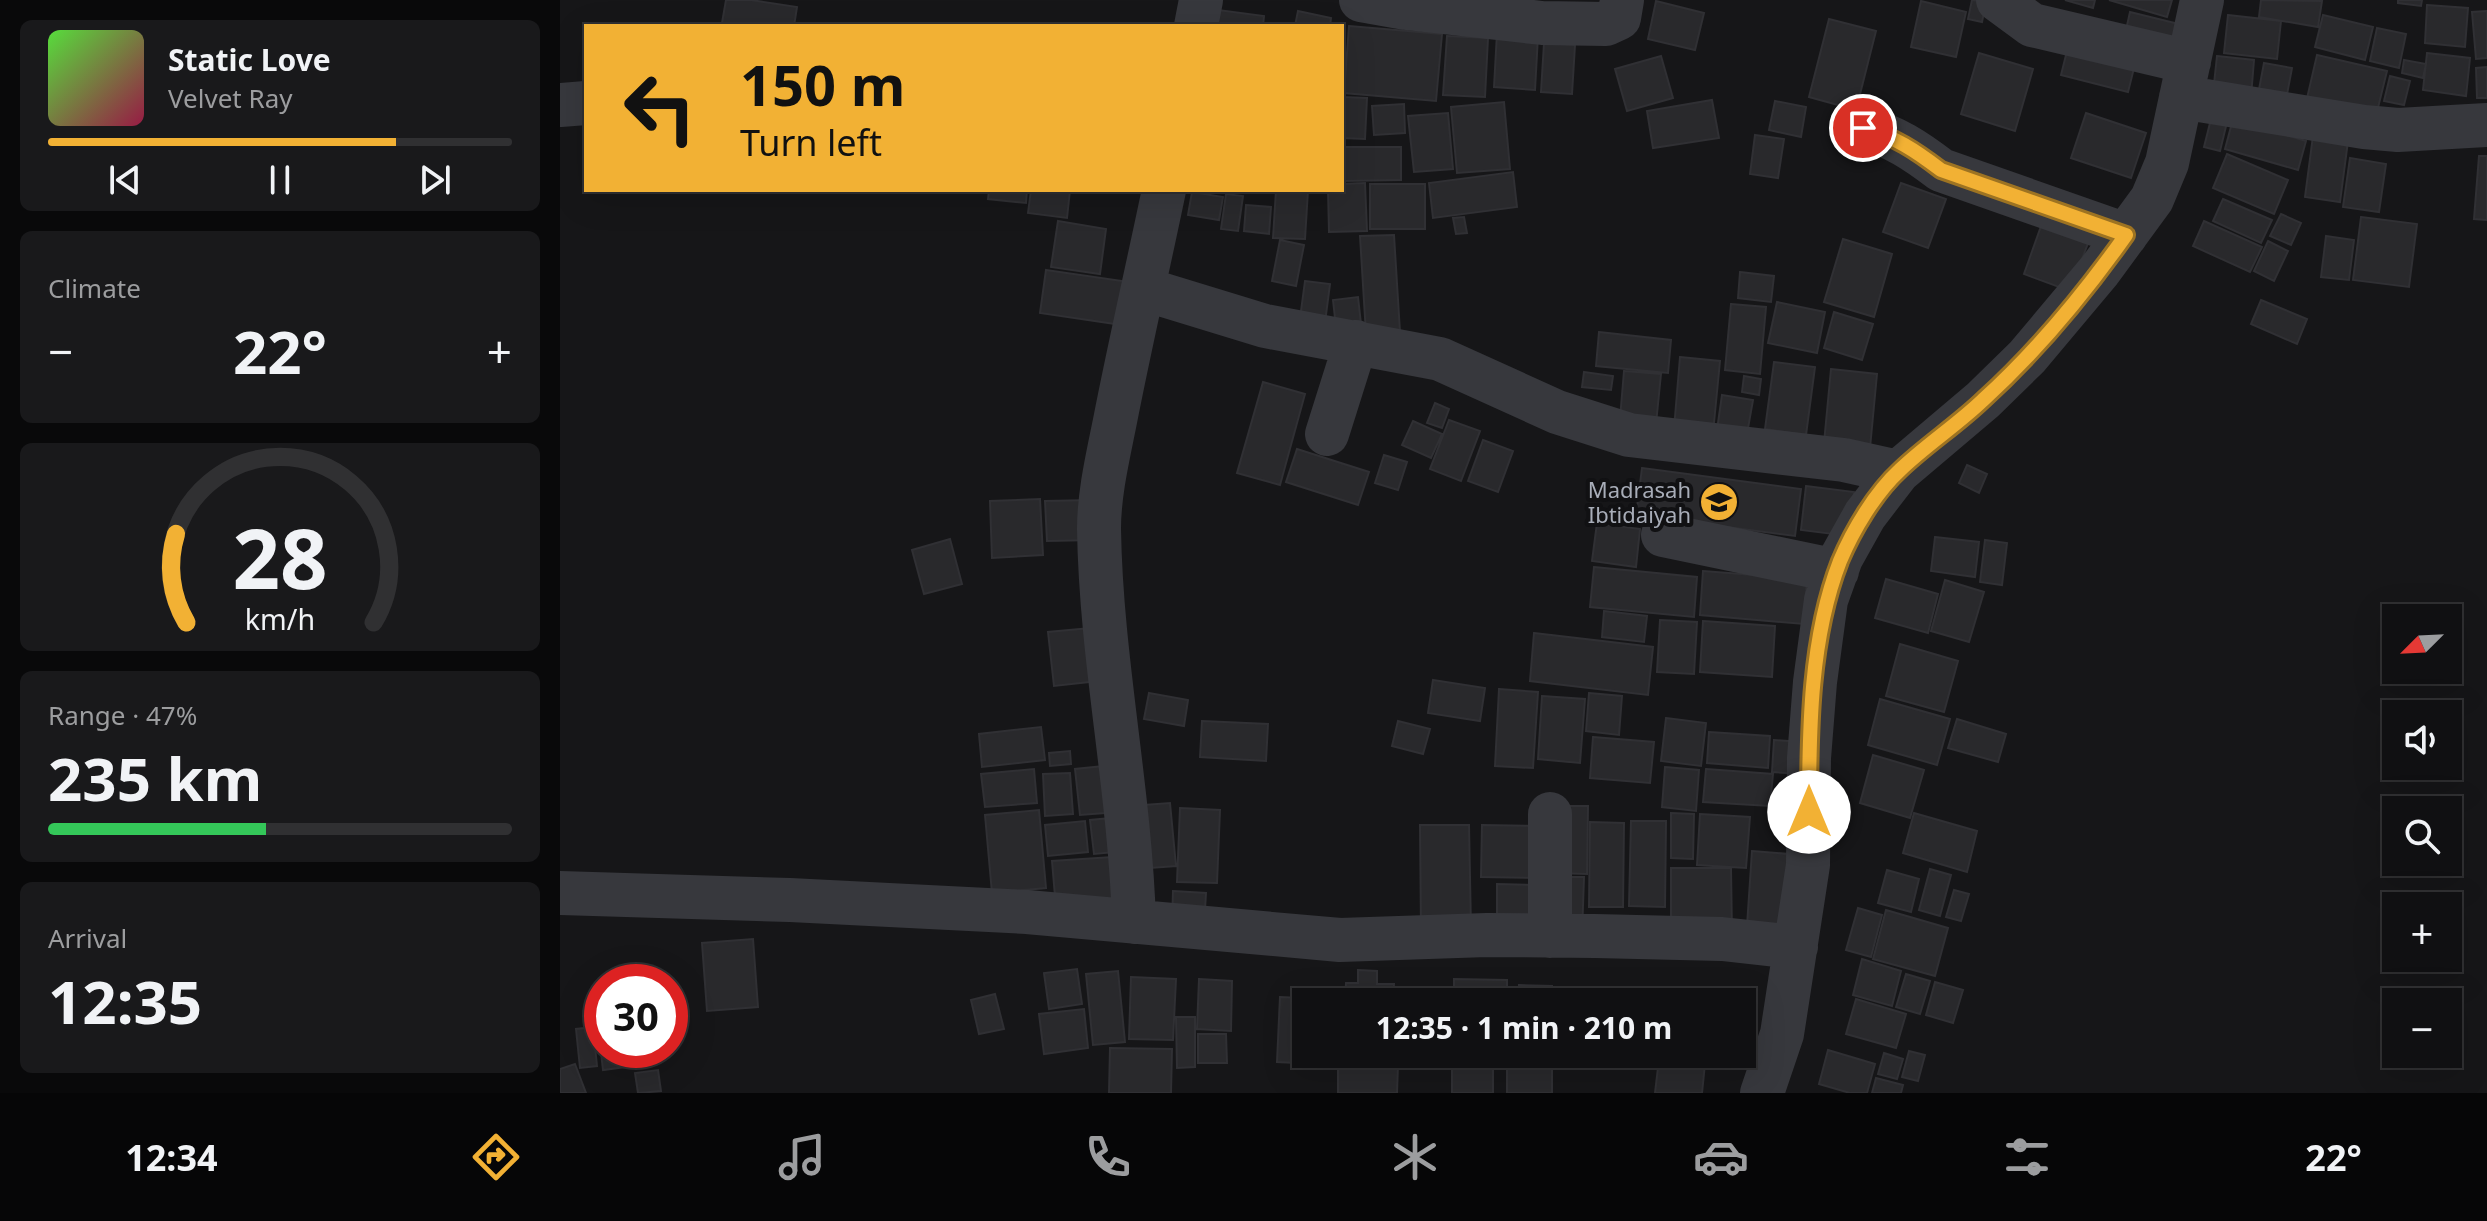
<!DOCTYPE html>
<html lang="en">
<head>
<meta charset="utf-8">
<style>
  body { margin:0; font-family:"Noto Sans",sans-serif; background:#19191b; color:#f1f3f6; height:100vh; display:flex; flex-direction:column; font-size:30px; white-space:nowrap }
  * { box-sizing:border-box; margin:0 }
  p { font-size:26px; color:#9c9d9f }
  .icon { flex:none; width:44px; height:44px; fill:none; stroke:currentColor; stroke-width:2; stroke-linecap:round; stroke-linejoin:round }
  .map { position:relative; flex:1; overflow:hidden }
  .details { display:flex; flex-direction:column; gap:20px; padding:20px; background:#09090a; width:560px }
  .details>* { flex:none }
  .guide { position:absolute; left:24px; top:24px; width:760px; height:168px; border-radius:0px; box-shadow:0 8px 32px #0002,0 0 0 2px #303032; background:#f2b134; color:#111; overflow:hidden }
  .needle { width:52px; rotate:246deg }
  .controls { position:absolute; left:1822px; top:604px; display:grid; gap:16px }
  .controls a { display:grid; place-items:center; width:80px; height:80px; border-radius:0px; background:#101012; box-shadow:0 8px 32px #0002,0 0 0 2px #303032; font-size:40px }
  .speed { position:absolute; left:24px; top:964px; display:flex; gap:16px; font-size:40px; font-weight:700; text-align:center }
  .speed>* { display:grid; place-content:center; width:104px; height:104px; border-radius:50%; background:#101012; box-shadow:0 8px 32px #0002,0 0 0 2px #303032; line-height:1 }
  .speed .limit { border:12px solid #d22; background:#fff; color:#111 }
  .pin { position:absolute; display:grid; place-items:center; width:68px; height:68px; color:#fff; margin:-34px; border:4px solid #fff; border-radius:50%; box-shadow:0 2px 8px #0007 }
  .me { position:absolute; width:88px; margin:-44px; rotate:0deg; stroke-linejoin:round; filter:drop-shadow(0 0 6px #0008) }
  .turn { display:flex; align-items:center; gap:28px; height:168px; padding:0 24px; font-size:36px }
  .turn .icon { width:104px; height:104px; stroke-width:2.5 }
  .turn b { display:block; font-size:56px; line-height:68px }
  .big { font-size:60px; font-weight:700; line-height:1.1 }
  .details .tile { flex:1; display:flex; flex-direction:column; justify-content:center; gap:12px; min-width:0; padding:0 28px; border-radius:12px; background:#19191b }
  .details .dial { align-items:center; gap:0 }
  .dial svg { height:208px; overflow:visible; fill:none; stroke:#303032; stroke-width:7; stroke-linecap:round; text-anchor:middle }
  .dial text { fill:#f1f3f6; stroke:none }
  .song { display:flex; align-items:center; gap:24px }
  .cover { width:96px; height:96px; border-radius:12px; background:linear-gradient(135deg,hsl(110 70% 55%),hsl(340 70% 35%)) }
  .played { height:8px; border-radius:4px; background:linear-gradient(90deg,#f2b134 75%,#303032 75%) }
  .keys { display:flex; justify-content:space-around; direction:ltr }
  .heat { display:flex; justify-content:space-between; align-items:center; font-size:44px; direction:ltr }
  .charge { height:12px; border-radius:6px; background:linear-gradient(90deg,#34c759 47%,#303032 0) }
  .trip { position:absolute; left:732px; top:988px; width:464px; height:80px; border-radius:0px; background:#101012; box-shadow:0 8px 32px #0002,0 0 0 2px #303032; font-weight:700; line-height:80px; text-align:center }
  .menu { display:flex; height:128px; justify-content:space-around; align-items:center; background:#060607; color:#9c9d9f }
  .menu .icon { width:56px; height:56px }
  .menu .selected { color:#f2b134 }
  .menu b { font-size:36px; color:#f1f3f6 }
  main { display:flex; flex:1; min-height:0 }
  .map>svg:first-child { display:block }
  .building { fill:#29292c; stroke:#303034; stroke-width:2 }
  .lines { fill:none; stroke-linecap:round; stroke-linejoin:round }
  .minor { stroke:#37383d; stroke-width:44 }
  .route-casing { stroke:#9d7322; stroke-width:20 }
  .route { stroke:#f2b134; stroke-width:14 }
  .labels { text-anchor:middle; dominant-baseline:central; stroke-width:8; stroke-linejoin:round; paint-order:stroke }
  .poi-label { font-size:22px; fill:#a8adb8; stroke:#111113; text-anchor:end }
</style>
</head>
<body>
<main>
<section class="details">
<div class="tile">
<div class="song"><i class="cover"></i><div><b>Static Love</b><p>Velvet Ray</p></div></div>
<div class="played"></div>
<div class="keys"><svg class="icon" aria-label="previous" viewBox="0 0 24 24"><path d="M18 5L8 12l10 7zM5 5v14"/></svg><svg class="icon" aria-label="pause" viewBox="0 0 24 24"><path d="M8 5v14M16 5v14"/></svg><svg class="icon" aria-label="next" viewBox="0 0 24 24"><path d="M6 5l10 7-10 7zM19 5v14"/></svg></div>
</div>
<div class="tile"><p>Climate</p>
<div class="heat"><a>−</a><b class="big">22°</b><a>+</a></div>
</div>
<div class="tile dial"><svg viewBox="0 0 100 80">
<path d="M14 69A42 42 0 1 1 86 69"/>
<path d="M14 69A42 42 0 0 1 10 35" stroke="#f2b134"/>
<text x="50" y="56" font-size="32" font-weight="700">28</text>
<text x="50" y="72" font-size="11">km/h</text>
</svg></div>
<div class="tile"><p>Range · 47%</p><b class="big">235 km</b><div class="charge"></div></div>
<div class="tile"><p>Arrival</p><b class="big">12:35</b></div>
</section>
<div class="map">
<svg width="1927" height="1093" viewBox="0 0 1927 1093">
  <rect width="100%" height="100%" fill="#161618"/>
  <path class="building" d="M166,0H191L237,7L234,26H181L162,23Z
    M1412,0L1426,2L1422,22L1408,19Z
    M1505,0H1535L1533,8Z
    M1549,0H1612L1607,17Z
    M1701,0L1762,1L1758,27L1699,17Z
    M1838,0H1862L1861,6L1838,3Z
    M1096,1L1144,13L1135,50L1088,39Z
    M1361,1L1406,12L1396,57L1351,47Z
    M1867,5L1908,8L1905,47L1865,43Z
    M658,10L704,16L703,26H656Z
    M738,11L771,18L770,26H735Z
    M1927,11V58L1916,59L1912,12Z
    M1570,12L1635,28L1630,46L1566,30Z
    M1668,15L1721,21L1717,59L1664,53Z
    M1763,15L1813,27L1805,60L1755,47Z
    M1269,19L1316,31L1296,110L1249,97Z
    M789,26L882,34L876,101L784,93Z
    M1817,28L1846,34L1839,68L1810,61Z
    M937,33L978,36L975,90L934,87Z
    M887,36L928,38L925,97L883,95Z
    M984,43L1015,45L1012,94L981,92Z
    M1509,43L1576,60L1568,92L1501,75Z
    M1419,53L1473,69L1455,131L1401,114Z
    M1867,53L1910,58L1906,96L1863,90Z
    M1757,55L1827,71L1814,124L1745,107Z
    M1101,56L1113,98L1067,111L1055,69Z
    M1657,56L1694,60L1691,97L1653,93Z
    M1844,60L1866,64L1863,78L1842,73Z
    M1704,63L1732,68L1725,105L1697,100Z
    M1927,67V98H1917L1916,68Z
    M1830,76L1850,81L1844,105L1824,101Z
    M782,97L807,98L805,139L782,138Z
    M1152,100L1159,138L1093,148L1087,111Z
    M1215,101L1246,107L1241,137L1209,130Z
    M944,102L950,169L897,173L891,107Z
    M844,104L845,133L814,135L812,106Z
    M888,113L893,169L854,172L848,116Z
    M1526,113L1586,133L1571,178L1511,158Z
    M1652,115L1668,118L1660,151L1644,147Z
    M1673,119L1746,141L1738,170L1665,149Z
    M1195,135L1224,139L1218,178L1190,174Z
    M1753,136L1788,141L1780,202L1745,197Z
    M782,147H841V180L782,181Z
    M1667,154L1728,180L1714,214L1653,188Z
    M1919,156H1927V220L1914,219Z
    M1790,158L1826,164L1819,212L1783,207Z
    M953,172L957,207L873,218L869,183Z
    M805,183L807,231L769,232L768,190H782V184Z
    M1341,183L1386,199L1368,248L1323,232Z
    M810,184H865V229H810Z
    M429,190H467L466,203L428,199Z
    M471,190H510L507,218L468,213Z
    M716,190H748L745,239L713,238Z
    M632,192L663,197L659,220L628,215Z
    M666,194L683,196L678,231L661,229Z
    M1663,199L1712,220L1701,243L1653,221Z
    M686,205L711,207L709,234L684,231Z
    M1486,212L1533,230L1510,291L1464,274Z
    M1721,214L1741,223L1731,245L1710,236Z
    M904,217L907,233L896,234L893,218Z
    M1801,217L1857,224L1849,287L1793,280Z
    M498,221L546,229L540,274L491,267Z
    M1644,221L1702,247L1690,272L1633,246Z
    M834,235L840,332L806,334L800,236Z
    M1766,236L1794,240L1789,280L1761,277Z
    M1283,239L1332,254L1314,317L1264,302Z
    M720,240L744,245L736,286L712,281Z
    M1708,241L1728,251L1714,281L1694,271Z
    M486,270L576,283L569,326L480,313Z
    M1180,272L1214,276L1211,302L1178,298Z
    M745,281L770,284L764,330L739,326Z
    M798,297L802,333L777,336L773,300Z
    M1701,300L1747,319L1737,344L1691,324Z
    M1217,302L1265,312L1257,353L1208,343Z
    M1171,304L1206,307L1200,374L1165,370Z
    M1274,312L1313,324L1302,360L1264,348Z
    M1039,332L1111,340L1108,373L1036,366Z
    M1120,357L1160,361L1153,433L1114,429Z
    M1214,362L1255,367L1246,435L1205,429Z
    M1271,369L1317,374L1310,448L1264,443Z
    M1064,371L1101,374L1095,434L1059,431Z
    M1024,372L1053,376L1051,390L1022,387Z
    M1184,376L1201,379L1199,395L1182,392Z
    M703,382L745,394L720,485L677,473Z
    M1162,395L1193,400L1187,434L1157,430Z
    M875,403L889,409L882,428L867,423Z
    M889,420L920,431L901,481L870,469Z
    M853,421L882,434L871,458L842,445Z
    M923,440L953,451L938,492L908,481Z
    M737,449L809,472L798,505L726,482Z
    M824,455L847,462L838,490L815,483Z
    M1407,465L1427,474L1419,493L1399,483Z
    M1082,468L1241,489L1235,536L1076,515Z
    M1246,486L1294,492L1289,536L1241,530Z
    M480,499L483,555L432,558L430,501Z
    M534,500L535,540L487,541L485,501Z
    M1037,523L1080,529L1076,567L1032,561Z
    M1375,537L1419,542L1415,577L1371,571Z
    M390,539L402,584L364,594L352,550Z
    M1425,540L1447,543L1442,585L1420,582Z
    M1034,567L1137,577L1134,617L1030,607Z
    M1143,571L1247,579L1244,624L1140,615Z
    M1326,579L1378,594L1368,633L1315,618Z
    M1385,580L1424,592L1409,642L1371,631Z
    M1044,611L1087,616L1084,642L1042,637Z
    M1100,620L1137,622L1134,674L1097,672Z
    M1143,621L1215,626L1212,677L1140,672Z
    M541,627L547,680L494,686L488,632Z
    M974,633L1093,647L1088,695L970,681Z
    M1340,644L1398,661L1384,712L1326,696Z
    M873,680L925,688L920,721L868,713Z
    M939,689L978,692L973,768L935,766Z
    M589,693L628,700L624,726L584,719Z
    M1029,693L1062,696L1059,735L1026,731Z
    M982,696L1025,699L1020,763L978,759Z
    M1320,699L1390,719L1377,765L1308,745Z
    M1106,718L1146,723L1141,766L1101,761Z
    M1397,719L1446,734L1438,762L1388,748Z
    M642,721L708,724L706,761L640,757Z
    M838,721L870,729L863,754L832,746Z
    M481,727L485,760L422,767L419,734Z
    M1149,732L1210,736L1208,768L1147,763Z
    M1033,737L1094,742L1090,783L1030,778Z
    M1214,740L1242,742L1240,774L1212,772Z
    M510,751L511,764L490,766L489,753Z
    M1313,755L1364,770L1350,818L1300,803Z
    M553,765L558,812L520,815L515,769Z
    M1105,767L1139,770L1136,811L1102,807Z
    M474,769L477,803L425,807L421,774Z
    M1146,769L1213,774L1210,806L1143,802Z
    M510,773L513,814L485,816L483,774Z
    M610,803L616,866L576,869L571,806Z
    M998,806H1028L1027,874L997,873Z
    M620,808L660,810L657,883L617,882Z
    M479,810L486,888L432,893L425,815Z
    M1111,813L1134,814L1133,859L1111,858Z
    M1354,813L1417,831L1407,872L1343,853Z
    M1140,814L1190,817L1186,868L1137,865Z
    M561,817L565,851L534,854L530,820Z
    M525,821L528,852L488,856L485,825Z
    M1071,821H1106L1105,907L1069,906Z
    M1030,822L1064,823L1063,907H1029Z
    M860,825H909L911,929H861Z
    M922,825L987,826L986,878L921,877Z
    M1192,851L1241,855L1236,930L1187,926Z
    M568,856L571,904L496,908L492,861Z
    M1111,868H1171L1172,934H1111Z
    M1370,869L1391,875L1380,916L1359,910Z
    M1327,870L1359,879L1351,912L1318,903Z
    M999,877H1024L1022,935L998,934Z
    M937,884L978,885V928L937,927Z
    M1394,890L1409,894L1401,921L1386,917Z
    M613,891L646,893L644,926L612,924Z
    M1298,908L1322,915L1311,957L1286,950Z
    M1326,910L1388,928L1375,976L1313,959Z
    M193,939L198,1007L147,1011L142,943Z
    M1302,959L1341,971L1332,1006L1293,995Z
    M517,969L522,1004L489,1009L484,973Z
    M798,970L817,971V984H834L833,1002H785L786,983H798Z
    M558,971L565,1042L533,1045L526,974Z
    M1346,974L1370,981L1360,1014L1336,1007Z
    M571,977L616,979L613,1040L569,1039Z
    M639,979L672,981L671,1031L637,1029Z
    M894,979L947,980V1002H894Z
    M1375,982L1403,990L1393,1023L1366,1015Z
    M959,985L992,986L991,1002H959Z
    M435,994L444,1029L419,1034L411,1000Z
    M1116,994L1144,1002H1114Z
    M720,997L759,999V1002H746V1054H757L756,1064L717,1062Z
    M1296,999L1346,1014L1336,1048L1286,1034Z
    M524,1009L528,1048L484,1054L479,1014Z
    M616,1017H635V1067L617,1068Z
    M38,1025H42V1050H94L96,1063L43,1070Z
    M33,1027L37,1066L20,1068L16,1029Z
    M638,1034H666L667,1063H638Z
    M550,1048L612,1049L611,1093H549Z
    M1268,1050L1315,1064L1307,1093H1290L1259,1084Z
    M1349,1051L1365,1055L1358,1081L1342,1077Z
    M1324,1053L1343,1059L1337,1079L1318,1074Z
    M784,1054H831V1061L783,1059Z
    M892,1054H933V1093H892Z
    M947,1054H992V1093H947Z
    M1099,1059L1145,1064L1142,1093H1095Z
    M778,1063L838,1065L837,1093H778Z
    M15,1064L26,1093H0V1069Z
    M98,1070L101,1091L78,1093L75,1073Z
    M1316,1078L1343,1085L1341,1093H1312Z"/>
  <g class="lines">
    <path class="minor" d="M801,0L846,8L982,23L1046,24L1059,18L1062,0
      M1438,0L1472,25L1629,62
      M636,26L641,0
      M1621,97L1804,127L1838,130L1927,125
      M0,105L26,103
      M1303,128C1334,136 1356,151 1381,170L1566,235
      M584,289L705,326L880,359L997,412L1069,435L1284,460L1338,472
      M767,434L796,342
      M1103,535L1277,571
      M0,893L230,900L467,912L780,940L927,935L1035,936L1162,939L1236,947
      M574,922C570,790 541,660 539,529C539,493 548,456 555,421C570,344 588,267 604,190
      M990,936V814
      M1202,1093L1222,1034L1248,865L1249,758L1255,682L1266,600L1281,558L1305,515L1338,472L1423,400L1467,357L1540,270L1592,199L1607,163L1642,0"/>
  </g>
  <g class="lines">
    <g class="route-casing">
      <path id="route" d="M1249,812C1249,729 1250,638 1280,561C1293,530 1315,493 1340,470C1366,445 1397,425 1423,400C1476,352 1524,294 1566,235L1381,170C1356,151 1334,136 1303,128"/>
    </g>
    <use href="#route" class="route"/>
  </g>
  <defs>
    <g id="school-disc" transform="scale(2)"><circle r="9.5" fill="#f2b134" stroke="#111113"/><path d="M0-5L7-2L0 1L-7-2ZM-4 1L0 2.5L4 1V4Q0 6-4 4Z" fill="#111"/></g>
  </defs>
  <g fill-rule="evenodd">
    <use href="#school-disc" x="1159" y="502"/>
  </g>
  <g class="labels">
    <g class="poi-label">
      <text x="1131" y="489">Madrasah<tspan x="1131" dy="25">Ibtidaiyah</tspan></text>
    </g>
  </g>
</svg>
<div class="controls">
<a><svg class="needle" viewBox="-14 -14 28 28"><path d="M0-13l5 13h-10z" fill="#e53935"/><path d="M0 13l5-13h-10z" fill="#9c9d9f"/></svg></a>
<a><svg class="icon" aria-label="sound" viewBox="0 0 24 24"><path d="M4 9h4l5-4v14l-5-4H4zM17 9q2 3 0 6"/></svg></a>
<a><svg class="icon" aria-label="search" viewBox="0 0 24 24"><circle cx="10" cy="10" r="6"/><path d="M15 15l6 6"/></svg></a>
<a>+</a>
<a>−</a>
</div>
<div class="speed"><div class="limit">30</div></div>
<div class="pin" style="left:1303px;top:128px;background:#d93025"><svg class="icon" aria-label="arrive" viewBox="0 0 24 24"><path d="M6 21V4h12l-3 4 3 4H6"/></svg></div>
<svg class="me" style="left:1249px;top:812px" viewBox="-20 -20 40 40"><circle r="19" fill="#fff"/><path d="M0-13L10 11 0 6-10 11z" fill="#f2b134"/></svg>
<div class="trip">12:35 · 1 min · 210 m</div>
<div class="guide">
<div class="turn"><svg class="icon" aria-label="left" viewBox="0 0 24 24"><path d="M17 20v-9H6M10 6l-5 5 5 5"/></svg><div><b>150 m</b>Turn left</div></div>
</div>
</div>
</main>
<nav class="menu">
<b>12:34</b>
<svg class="icon selected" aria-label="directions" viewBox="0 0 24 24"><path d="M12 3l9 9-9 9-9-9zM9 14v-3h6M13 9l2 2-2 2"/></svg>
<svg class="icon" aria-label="music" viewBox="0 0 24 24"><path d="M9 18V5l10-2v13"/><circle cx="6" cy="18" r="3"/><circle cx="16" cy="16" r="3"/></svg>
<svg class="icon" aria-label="phone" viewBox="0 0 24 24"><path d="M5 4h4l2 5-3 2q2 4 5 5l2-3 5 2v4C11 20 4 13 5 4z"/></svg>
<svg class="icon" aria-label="climate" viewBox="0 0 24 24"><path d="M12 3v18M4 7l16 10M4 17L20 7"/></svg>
<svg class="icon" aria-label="car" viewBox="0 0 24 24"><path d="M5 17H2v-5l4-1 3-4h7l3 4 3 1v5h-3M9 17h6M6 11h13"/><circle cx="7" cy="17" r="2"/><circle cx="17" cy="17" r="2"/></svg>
<svg class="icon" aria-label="filters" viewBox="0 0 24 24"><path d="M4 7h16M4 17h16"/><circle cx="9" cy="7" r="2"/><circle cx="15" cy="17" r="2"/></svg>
<b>22°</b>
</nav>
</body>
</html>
